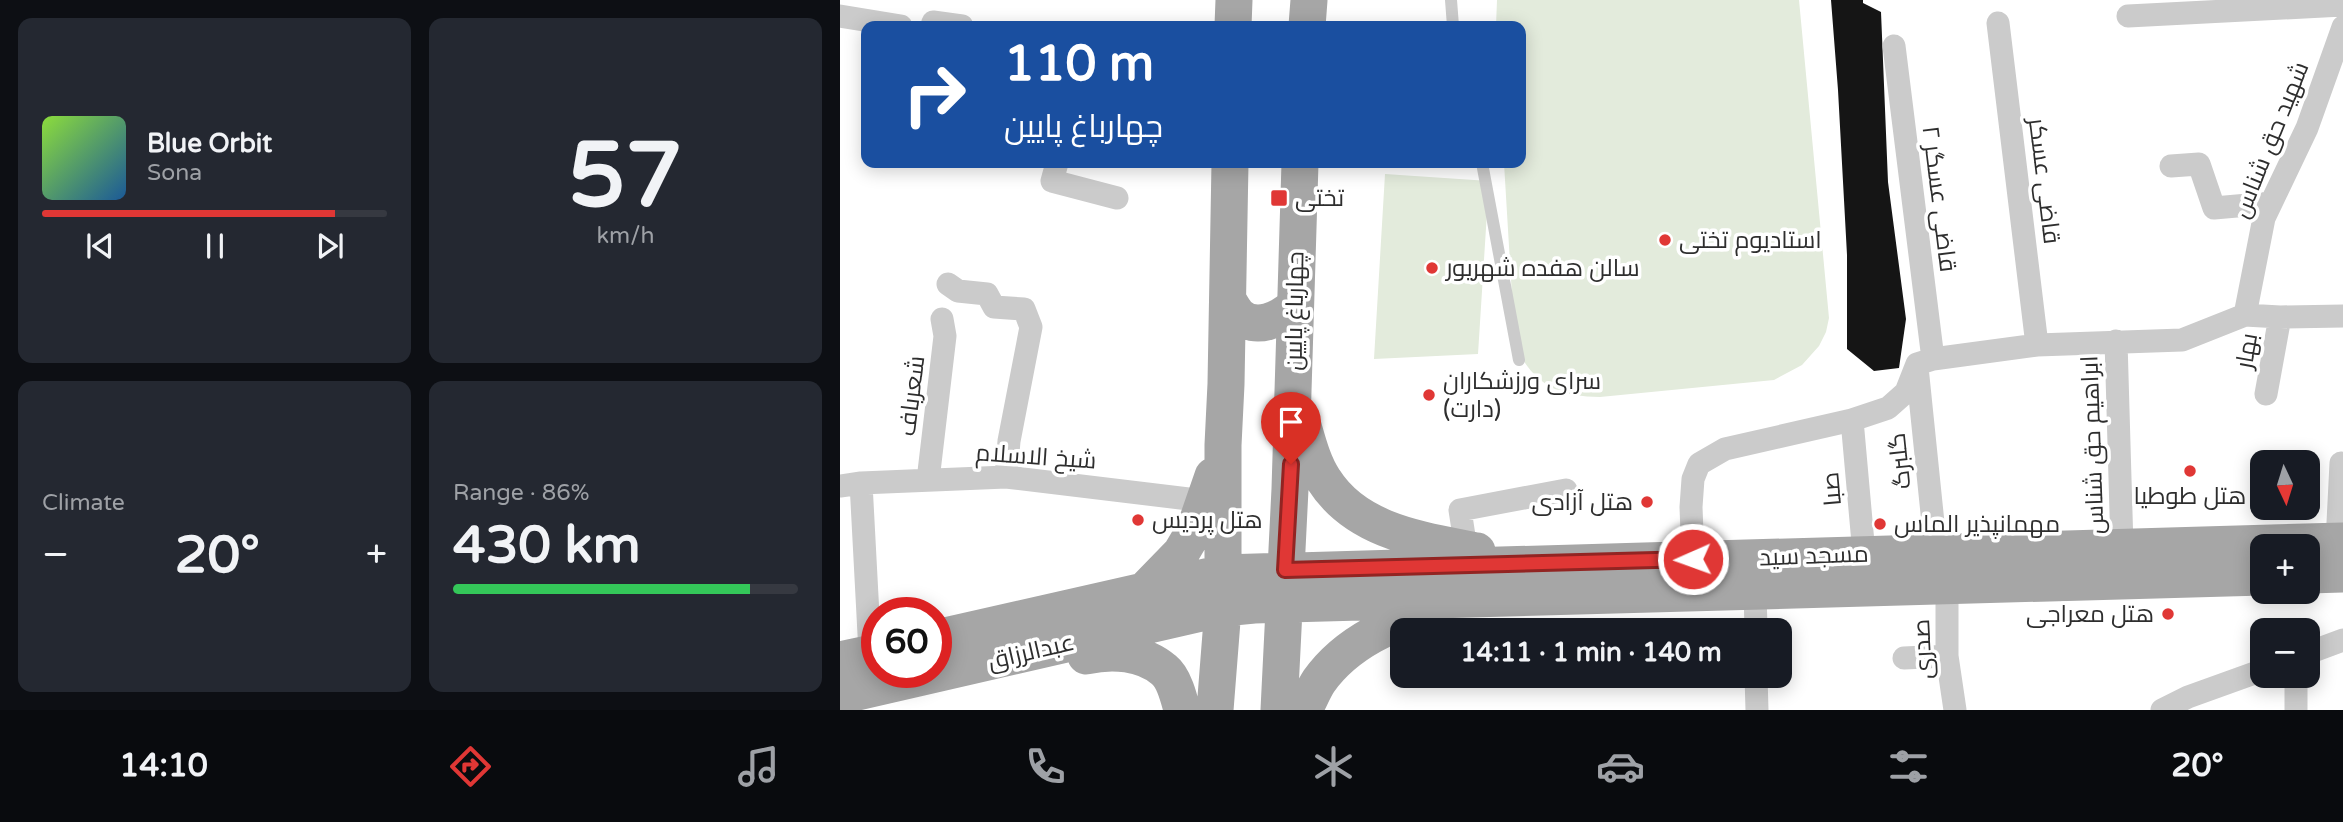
<!DOCTYPE html>
<html lang="en">
<head>
<meta charset="utf-8">
<style>
  body { margin:0; font-family:"Varela Round",Cairo,sans-serif; background:#242831; color:#f1f3f6; height:100vh; display:flex; flex-direction:column; font-size:26px; white-space:nowrap }
  * { box-sizing:border-box; margin:0 }
  p { font-size:23px; color:#9ea1a6 }
  .icon { flex:none; width:38px; height:38px; fill:none; stroke:currentColor; stroke-width:2; stroke-linecap:round; stroke-linejoin:round }
  .map { position:relative; flex:1; overflow:hidden }
  .panel { display:flex; flex-direction:column; gap:18px; padding:18px; background:#0d0f14; width:840px }
  .panel>* { flex:none }
  .hud { position:absolute; left:21px; top:21px; width:665px; height:147px; border-radius:14px; box-shadow:0 4px 18px #0003; background:#1a4fa0; color:#fff; overflow:hidden }
  .needle { width:46px; rotate:176deg }
  .tools { position:absolute; left:1410px; top:450px; display:grid; gap:14px }
  .tools a { display:grid; place-items:center; width:70px; height:70px; border-radius:14px; background:#171b24; box-shadow:0 4px 18px #0003; font-size:35px }
  .speed { position:absolute; left:21px; top:597px; display:flex; gap:14px; font-size:35px; font-weight:700; text-align:center }
  .speed>* { display:grid; place-content:center; width:91px; height:91px; border-radius:50%; background:#171b24; box-shadow:0 4px 18px #0003; line-height:1 }
  .speed .limit { border:10px solid #d22; background:#fff; color:#111 }
  .pin { position:absolute; display:grid; place-items:center; width:60px; height:60px; color:#fff; margin:-72px -30px; border-radius:50% 50% 50% 0; rotate:-45deg; box-shadow:0 0 7px #0007 }
  .pin .icon { rotate:45deg }
  .me { position:absolute; width:77px; margin:-38px; rotate:268deg; stroke-linejoin:round; filter:drop-shadow(0 0 5px #0008) }
  .turn { display:flex; align-items:center; gap:24px; height:147px; padding:0 28px; font-size:32px }
  .turn .icon { width:91px; height:91px; stroke-width:2.5 }
  .turn b { display:block; font-size:49px; line-height:60px }
  .big { font-size:52px; font-weight:700; line-height:1.1 }
  .panel .card { flex:1; display:flex; flex-direction:column; justify-content:center; gap:10px; min-width:0; padding:0 24px; border-radius:14px; background:#242831 }
  .panel .dial { align-items:center; gap:0 }
  .dial b { font-size:91px; line-height:1 }
  .song { display:flex; align-items:center; gap:21px }
  .cover { width:84px; height:84px; border-radius:10px; background:linear-gradient(135deg,hsl(90 70% 55%),hsl(210 70% 35%)) }
  .played { height:7px; border-radius:4px; background:linear-gradient(90deg,#e03735 85%,#363941 85%) }
  .keys { display:flex; justify-content:space-around; direction:ltr }
  .heat { display:flex; justify-content:space-between; align-items:center; font-size:38px; direction:ltr }
  .charge { height:10px; border-radius:5px; background:linear-gradient(90deg,#34c759 86%,#363941 0) }
  .panel .tiles { flex:1; display:grid; gap:18px; grid-template-columns:repeat(2,1fr) }
  .trip { position:absolute; left:550px; top:618px; width:402px; height:70px; border-radius:14px; background:#171b24; box-shadow:0 4px 18px #0003; font-weight:700; line-height:70px; text-align:center }
  .dock { display:flex; height:112px; justify-content:space-around; align-items:center; background:#090b0e; color:#9ea1a6 }
  .dock .icon { width:49px; height:49px }
  .dock .on { color:#e03735 }
  .dock b { font-size:32px; color:#f1f3f6 }
  main { display:flex; flex:1; min-height:0 }
  .map>svg:first-child { display:block }
  .green { fill:#e3ebdc }
  .building { fill:#151515 }
  .lines { fill:none; stroke-linecap:round; stroke-linejoin:round }
  .lane { stroke:#cbcbcb; stroke-width:12 }
  .street { stroke:#cbcbcb; stroke-width:23 }
  .primary { stroke:#a6a6a6; stroke-width:37 }
  .route-casing { stroke:#922422; stroke-width:18 }
  .route { stroke:#e03735; stroke-width:12 }
  .poi-dot { fill:#e03735; stroke:#fff; stroke-width:2.5 }
  .labels { text-anchor:middle; dominant-baseline:central; stroke-width:7; stroke-linejoin:round; paint-order:stroke }
  .street-label { font-size:24px; fill:#2e2e2e; stroke:#fff }
  .poi-label { font-size:24px; fill:#2e2e2e; stroke:#fff; text-anchor:start }
</style>
</head>
<body>
<main>
<section class="panel">
<div class="tiles">
<div class="card">
<div class="song"><i class="cover"></i><div><b>Blue Orbit</b><p>Sona</p></div></div>
<div class="played"></div>
<div class="keys"><svg class="icon" aria-label="previous" viewBox="0 0 24 24"><path d="M18 5L8 12l10 7zM5 5v14"/></svg><svg class="icon" aria-label="pause" viewBox="0 0 24 24"><path d="M8 5v14M16 5v14"/></svg><svg class="icon" aria-label="next" viewBox="0 0 24 24"><path d="M6 5l10 7-10 7zM19 5v14"/></svg></div>
</div>
<div class="card dial"><b>57</b><p>km/h</p></div>
<div class="card"><p>Climate</p>
<div class="heat"><a>−</a><b class="big">20°</b><a>+</a></div>
</div>
<div class="card"><p>Range · 86%</p><b class="big">430 km</b><div class="charge"></div></div>
</div>
</section>
<div class="map">
<svg width="1503" height="710" viewBox="0 0 1503 710">
  <rect width="100%" height="100%" fill="#fff"/>
  <path class="green" d="M657,0H959L989,318L986,332L979,346L962,365L934,380L760,397C717,396 695,385 675,346L664,163H681V26H656Z
    M545,174L649,181L638,354L534,359Z"/>
  <path class="building" d="M991,0H1023V3L1041,12L1048,182L1066,319L1059,368L1034,371L1007,349V255L998,90Z"/>
  <g class="lines">
    <path class="lane" d="M611,0L613,26
      M642,163L679,360"/>
    <path class="street" d="M0,16L61,26
      M1288,16L1503,5
      M1158,23L1197,345
      M92,26L93,22L122,26
      M1054,46L1093,359
      M217,163L212,181L277,198
      M1331,166L1359,164L1374,208L1431,203
      M108,284L118,291L147,294L154,307L184,309L191,327L169,441L166,477
      M1405,315L1424,218L1467,128L1503,27
      M1276,341L1282,547
      M1077,367L1096,552
      M1426,394L1440,317
      M1012,420L1024,554
      M88,480L105,336L102,319
      M21,483L30,653
      M0,486L21,483L166,477L365,501
      M1497,542L1501,463
      M626,549L620,510L726,490
      M853,559L851,507L853,479L859,464L885,449L1012,420L1048,408L1066,392L1077,364L1093,359L1197,345L1342,340L1405,315L1440,317L1503,316
      M1107,585V656L1115,710
      M915,590L916,630
      M1468,653L1503,640
      M1064,658L1107,656
      M916,676L917,710
      M1456,676V710
      M1322,710L1348,697L1423,670"/>
    <path class="primary" d="M393,26L394,0
      M467,26L469,0
      M388,300C391,305 394,311 398,315C415,332 442,319 455,305
      M461,419C467,439 472,462 484,480C517,532 582,540 637,551
      M1468,575L1503,574
      M305,590L341,553L354,531L373,476
      M96,638L383,573L1503,541
      M246,656C272,650 303,652 324,670C334,678 339,698 342,710
      M0,660L37,652
      M0,696L383,608L414,605L1423,577
      M375,710L383,608V445L386,384L390,163
      M439,710L450,489L460,163
      M464,710C469,701 473,690 479,681C506,643 554,620 598,611"/>
  </g>
  <g class="lines">
    <g class="route-casing">
      <path id="route" d="M451,464L445,570L853,559"/>
    </g>
    <use href="#route" class="route"/>
  </g>
  <g class="poi-dot">
    <rect x="430" y="189" width="18" height="18" rx="3.5"/>
    <circle cx="825" cy="240" r="7"/>
    <circle cx="592" cy="268" r="7"/>
    <circle cx="589" cy="395" r="7"/>
    <circle cx="1350" cy="471" r="7"/>
    <circle cx="807" cy="502" r="7"/>
    <circle cx="298" cy="520" r="7"/>
    <circle cx="1040" cy="524" r="7"/>
    <circle cx="1328" cy="614" r="7"/>
  </g>
  <g class="labels">
    <g class="street-label">
      <text transform="translate(1431 140) rotate(-68)">شهید حق شناس</text>
      <text transform="translate(1204 181) rotate(83)">قاضی عسکر</text>
      <text transform="translate(1099 199) rotate(83)">قاضی عسگر ۲</text>
      <text transform="translate(455 311) rotate(-89)">چهارباغ پایین</text>
      <text transform="translate(1407 351) rotate(-80)">بهار</text>
      <text transform="translate(72 396) rotate(-83)">شعرباف</text>
      <text transform="translate(1253 445) rotate(-92)">ابراهیم حق شناس</text>
      <text transform="translate(196 457) rotate(4)">شیخ الاسلام</text>
      <text transform="translate(1060 461) rotate(-96)">گلبرگ</text>
      <text transform="translate(992 489) rotate(-95)">صبا</text>
      <text transform="translate(974 556) rotate(-2)">مسجد سید</text>
      <text transform="translate(1083 649) rotate(-93)">صدری</text>
      <text transform="translate(191 652) rotate(-13)">عبدالرزاق</text>
    </g>
    <g class="poi-label">
      <text x="455" y="198">تختی</text>
      <text x="839" y="240">استادیوم تختی</text>
      <text x="606" y="268">سالن هفده شهریور</text>
      <text x="603" y="381">سرای ورزشکاران<tspan x="603" dy="28">(دارت)</tspan></text>
      <text x="1350" y="496" text-anchor="middle">هتل طوطیا</text>
      <text x="793" y="502" text-anchor="end">هتل آزادی</text>
      <text x="312" y="520">هتل پردیس</text>
      <text x="1054" y="524">مهمانپذیر الماس</text>
      <text x="1314" y="614" text-anchor="end">هتل معراجی</text>
    </g>
  </g>
</svg>
<div class="tools">
<a><svg class="needle" viewBox="-14 -14 28 28"><path d="M0-13l5 13h-10z" fill="#e53935"/><path d="M0 13l5-13h-10z" fill="#9ea1a6"/></svg></a>
<a>+</a>
<a>−</a>
</div>
<div class="speed"><div class="limit">60</div></div>
<div class="pin" style="left:451px;top:464px;background:#d93025"><svg class="icon" aria-label="arrive" viewBox="0 0 24 24"><path d="M6 21V4h12l-3 4 3 4H6"/></svg></div>
<svg class="me" style="left:853px;top:559px" viewBox="-20 -20 40 40"><circle r="17" fill="#e03735" stroke="#fff" stroke-width="3"/><path d="M0-11L8 9 0 5-8 9z" fill="#fff"/></svg>
<div class="trip">14:11 · 1 min · 140 m</div>
<div class="hud">
<div class="turn"><svg class="icon" aria-label="right" viewBox="0 0 24 24"><path d="M7 20v-9h11M14 6l5 5-5 5"/></svg><div><b>110 m</b>چهارباغ پایین</div></div>
</div>
</div>
</main>
<nav class="dock">
<b>14:10</b>
<svg class="icon on" aria-label="directions" viewBox="0 0 24 24"><path d="M12 3l9 9-9 9-9-9zM9 14v-3h6M13 9l2 2-2 2"/></svg>
<svg class="icon" aria-label="music" viewBox="0 0 24 24"><path d="M9 18V5l10-2v13"/><circle cx="6" cy="18" r="3"/><circle cx="16" cy="16" r="3"/></svg>
<svg class="icon" aria-label="phone" viewBox="0 0 24 24"><path d="M5 4h4l2 5-3 2q2 4 5 5l2-3 5 2v4C11 20 4 13 5 4z"/></svg>
<svg class="icon" aria-label="climate" viewBox="0 0 24 24"><path d="M12 3v18M4 7l16 10M4 17L20 7"/></svg>
<svg class="icon" aria-label="car" viewBox="0 0 24 24"><path d="M5 17H2v-5l4-1 3-4h7l3 4 3 1v5h-3M9 17h6M6 11h13"/><circle cx="7" cy="17" r="2"/><circle cx="17" cy="17" r="2"/></svg>
<svg class="icon" aria-label="filters" viewBox="0 0 24 24"><path d="M4 7h16M4 17h16"/><circle cx="9" cy="7" r="2"/><circle cx="15" cy="17" r="2"/></svg>
<b>20°</b>
</nav>
</body>
</html>
